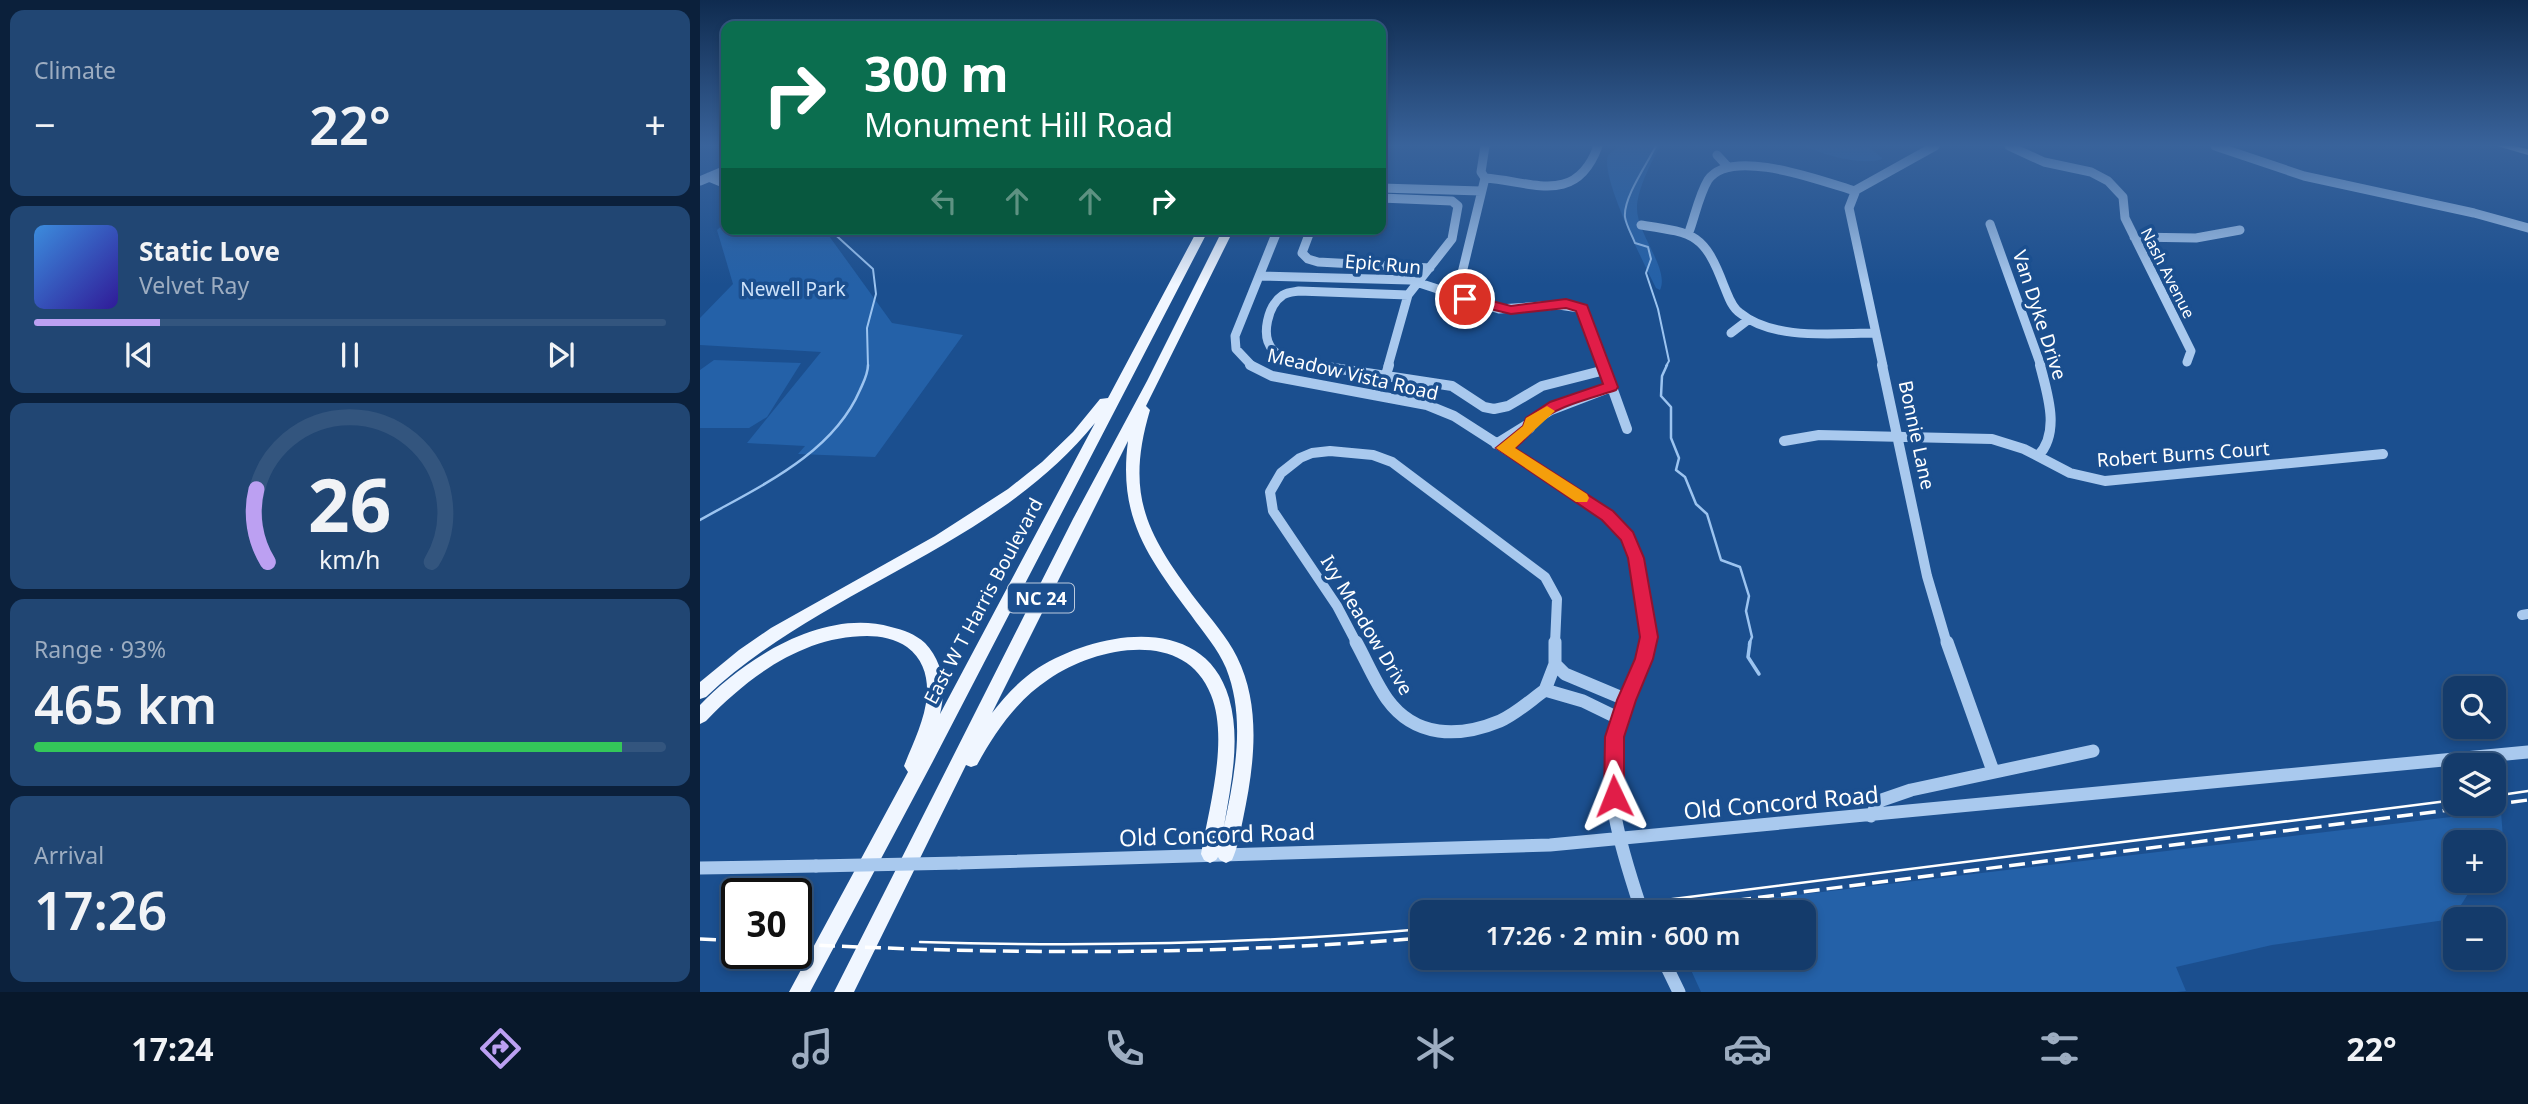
<!DOCTYPE html>
<html lang="en">
<head>
<meta charset="utf-8">
<style>
  body { margin:0; font-family:"Noto Sans",sans-serif; background:#214673; color:#f1f3f6; height:100vh; display:flex; flex-direction:column; font-size:26px; white-space:nowrap }
  * { box-sizing:border-box; margin:0 }
  p { font-size:23px; color:#9dadc1 }
  .icon { flex:none; width:38px; height:38px; fill:none; stroke:currentColor; stroke-width:2; stroke-linecap:round; stroke-linejoin:round }
  .map { position:relative; flex:1; overflow:hidden }
  .side { display:flex; flex-direction:column; gap:10px; padding:10px; background:#0b203b; width:700px }
  .side>* { flex:none }
  .hud { position:absolute; left:21px; top:21px; width:665px; height:214px; border-radius:14px; box-shadow:0 4px 10px #0003,0 0 0 2px #33557e; background:#0b6e4f; color:#fff; overflow:hidden }
  .buttons { position:absolute; left:1743px; top:676px; display:grid; gap:14px }
  .buttons a { display:grid; place-items:center; width:63px; height:63px; border-radius:14px; background:#143b6b; box-shadow:0 4px 10px #0003,0 0 0 2px #33557e; font-size:35px }
  .speed { position:absolute; left:21px; top:878px; display:flex; gap:14px; font-size:35px; font-weight:700; text-align:center }
  .speed>* { display:grid; place-content:center; width:91px; height:91px; border-radius:50%; background:#143b6b; box-shadow:0 4px 10px #0003,0 0 0 2px #33557e; line-height:1 }
  .speed .limit { border:4px solid #111; border-radius:10px; background:#fff; color:#111 }
  .pin { position:absolute; display:grid; place-items:center; width:60px; height:60px; color:#fff; margin:-30px; border:4px solid #fff; border-radius:50%; box-shadow:0 2px 7px #0007 }
  .me { position:absolute; width:77px; margin:-38px; rotate:358deg; stroke-linejoin:round; filter:drop-shadow(0 0 5px #0008) }
  .turn { display:flex; align-items:center; gap:24px; height:147px; padding:0 28px; font-size:32px }
  .turn .icon { width:91px; height:91px; stroke-width:2.5 }
  .turn b { display:block; font-size:49px; line-height:60px }
  .lanes { display:flex; align-items:center; height:66px; padding:0 28px; background:#0003; justify-content:center; gap:35px; direction:ltr }
  .lanes .off { opacity:.35 }
  .big { font-size:52px; font-weight:600; line-height:1.1 }
  .side .card { flex:1; display:flex; flex-direction:column; justify-content:center; gap:10px; min-width:0; padding:0 24px; border-radius:14px; background:#214673 }
  .side .dial { align-items:center; gap:0 }
  .dial svg { height:182px; overflow:visible; fill:none; stroke:#33557e; stroke-width:7; stroke-linecap:round; text-anchor:middle }
  .dial text { fill:#f1f3f6; stroke:none }
  .song { display:flex; align-items:center; gap:21px }
  .cover { width:84px; height:84px; border-radius:10px; background:linear-gradient(135deg,hsl(210 70% 55%),hsl(250 70% 35%)) }
  .played { height:7px; border-radius:4px; background:linear-gradient(90deg,#bca0f2 20%,#33557e 20%) }
  .keys { display:flex; justify-content:space-around; direction:ltr }
  .heat { display:flex; justify-content:space-between; align-items:center; font-size:38px; direction:ltr }
  .charge { height:10px; border-radius:5px; background:linear-gradient(90deg,#34c759 93%,#33557e 0) }
  .trip { position:absolute; left:710px; top:900px; width:406px; height:70px; border-radius:14px; background:#143b6b; box-shadow:0 4px 10px #0003,0 0 0 2px #33557e; font-weight:600; line-height:70px; text-align:center }
  .menu { display:flex; height:112px; justify-content:space-around; align-items:center; background:#08182b; color:#9dadc1 }
  .menu .icon { width:49px; height:49px }
  .menu .on { color:#bca0f2 }
  .menu b { font-size:32px; color:#f1f3f6 }
  main { display:flex; flex:1; min-height:0 }
  .map>svg:first-child { display:block }
  .green { fill:#2461a8 }
  .lines { fill:none; stroke-linecap:round; stroke-linejoin:round }
  .stream-far2 { stroke:#9cc4f0; stroke-width:2 }
  .stream-far1 { stroke:#9cc4f0; stroke-width:2.5 }
  .stream { stroke:#9cc4f0; stroke-width:3.5 }
  .minor-far2 { stroke:#a9c9ee; stroke-width:9 }
  .minor-far1 { stroke:#a9c9ee; stroke-width:10 }
  .minor { stroke:#a9c9ee; stroke-width:13 }
  .major { fill:#f0f6ff; fill-rule:evenodd }
  .tram { stroke:#fff; stroke-width:2.5 }
  .rail { stroke:#fff; stroke-width:3.5; stroke-dasharray:16 7; stroke-linecap:butt }
  .minor-bridge { stroke:#a9c9ee; stroke-width:13 }
  .route { fill:#e11d48; stroke:#92132f; stroke-width:2 }
  .slow { fill:#f59e0b }
  .labels { text-anchor:middle; dominant-baseline:central; stroke-width:7; stroke-linejoin:round; paint-order:stroke }
  .far-street-label { font-size:16px; fill:#fff; stroke:#1b4f8f }
  .shield { fill:#1b4f8f; stroke:#bbcadd; stroke-width:2 }
  .shield-label { font-size:18px; font-weight:bold; fill:#fff }
  .street-label { font-size:19px; fill:#fff; stroke:#1b4f8f }
  .park-label { font-size:19px; fill:#cfe3fa; stroke:#1b4f8f }
  .near-street-label { font-size:23px; fill:#fff; stroke:#1b4f8f }
</style>
</head>
<body>
<main>
<section class="side">
<div class="card"><p>Climate</p>
<div class="heat"><a>−</a><b class="big">22°</b><a>+</a></div>
</div>
<div class="card">
<div class="song"><i class="cover"></i><div><b>Static Love</b><p>Velvet Ray</p></div></div>
<div class="played"></div>
<div class="keys"><svg class="icon" aria-label="previous" viewBox="0 0 24 24"><path d="M18 5L8 12l10 7zM5 5v14"/></svg><svg class="icon" aria-label="pause" viewBox="0 0 24 24"><path d="M8 5v14M16 5v14"/></svg><svg class="icon" aria-label="next" viewBox="0 0 24 24"><path d="M6 5l10 7-10 7zM19 5v14"/></svg></div>
</div>
<div class="card dial"><svg viewBox="0 0 100 80">
<path d="M14 69A42 42 0 1 1 86 69"/>
<path d="M14 69A42 42 0 0 1 9 37" stroke="#bca0f2"/>
<text x="50" y="56" font-size="32" font-weight="700">26</text>
<text x="50" y="72" font-size="11">km/h</text>
</svg></div>
<div class="card"><p>Range · 93%</p><b class="big">465 km</b><div class="charge"></div></div>
<div class="card"><p>Arrival</p><b class="big">17:26</b></div>
</section>
<div class="map">
<svg width="1828" height="992" viewBox="0 0 1828 992">
  <rect width="100%" height="100%" fill="#1b4f8f"/>
  <path class="green" d="M920,146H960C951,163 938,188 937,207C936,233 970,269 960,290L956,288C945,266 900,176 908,156C910,152 916,149 920,146Z
    M1103,146L1169,147L1183,159C1159,166 1126,155 1103,146Z
    M26,222V229H124L192,323L263,335L175,457L98,454L105,446L47,443L121,352L0,345V318L33,284L17,230Z
    M14,360L101,363L67,417L49,428H0V370Z
    M1801,811L1803,839L1794,853V842H1755V880H1777L1752,919L1572,945L1476,967L1486,991L1477,992H1001L985,957H1104V912L963,911Z"/>
  <g class="lines">
    <path class="stream-far2" d="M956,146C947,164 923,198 925,217C926,225 932,235 935,243L948,247L951,259L946,273L958,309L969,361L966,366
      M129,229L173,269L176,294L167,328L168,366"/>
    <path class="stream-far1" d="M967,365L962,376L961,396L971,407V438L979,458L976,470L985,477L996,504L1007,514L1021,560L1040,567L1049,596L1046,611L1052,637L1049,644
      M0,520C58,487 132,455 160,390C164,381 168,374 168,365"/>
    <path class="stream" d="M1050,642L1048,657L1059,674"/>
    <path class="minor-far2" d="M1309,146L1344,162L1391,172L1408,181L1423,197L1425,218L1491,351L1487,362
      M1515,146L1604,176L1774,213L1828,228
      M1017,155L1028,167
      M9,177L26,184
      M785,178C831,181 876,207 898,146
      M0,181L26,170
      M681,188L781,191
      M681,198L752,201L758,206L752,239L708,295L688,366
      M1290,224L1341,366
      M941,225C994,233 1004,233 1024,286C1028,295 1031,307 1040,313C1074,341 1135,333 1176,333
      M611,229L602,253L608,259L618,262L730,268
      M989,232C995,216 999,195 1008,180C1031,146 1124,182 1155,191
      M1434,237L1496,238L1540,230
      M762,273L785,178L781,172L785,146
      M561,276L710,280L799,309L859,305L879,308L885,313L904,366
      M752,294L761,277
      M1031,333L1048,320
      M552,366L536,349L535,336L578,229
      M625,366C609,364 585,363 573,350C560,336 568,305 583,295C588,292 594,292 599,291L708,295
      M1183,366L1149,208L1156,190L1235,146"/>
    <path class="minor-far1" d="M550,365L572,376L727,405L754,416L908,515L925,533L934,551L942,581L947,616V644
      M614,365L752,386L784,407L794,409L808,406L842,386L905,370
      M904,365L927,429
      M1182,365L1227,576L1247,644
      M686,375L689,365
      M1084,441L1119,435L1292,439L1324,449L1370,473L1405,481L1683,454
      M796,444L851,410L911,387
      M804,448L830,428L831,422
      M1338,456C1361,432 1347,393 1340,365
      M1822,615L1828,614
      M657,644L637,606L573,511L570,492L581,473L600,458L612,453L630,451L673,455L692,462L845,577L857,599L855,644"/>
    <path class="minor" d="M656,642C666,660 675,682 687,699C715,738 759,738 800,721C816,714 831,700 845,690L883,701L920,719
      M855,642V664L865,674L927,700
      M1247,642L1293,771
      M845,690L855,664
      M1171,816L1179,801L1211,790L1393,751
      M259,863L850,845L1828,752
      M0,868L116,866
      M942,912C923,854 900,789 917,728C925,699 945,672 947,642
      M962,957L979,992"/>
    <path class="major" d="M1797,146H1814L1828,149V155Z
      M498,229H509L232,763L110,992H89L208,772L204,766C213,743 225,720 227,695C228,676 223,659 207,647C196,639 180,636 167,636C103,636 48,677 6,721L0,724V705C45,658 124,608 191,627C204,630 215,634 225,643C244,663 246,689 240,714L395,423C292,550 122,587 6,697L0,699V682L39,650L71,628L235,536L308,489L342,462L373,432L400,399L408,398Z
      M523,229H534L446,406L450,410C425,495 446,533 497,601C511,619 527,637 537,657C562,707 554,767 543,819C540,833 538,847 532,860L526,863L520,860L518,857L516,860L510,863L504,860L501,854C509,807 529,740 511,695C485,628 396,647 349,679C317,700 295,732 277,765L271,767L266,765L154,992H134L373,519L447,381ZM428,441C418,517 447,556 491,615C503,632 518,649 526,668C546,718 535,775 524,826C531,784 541,740 529,698C504,612 397,631 338,668C320,680 305,696 292,713Z"/>
    <path class="tram" d="M1794,796L1828,791
      M870,912L1755,800
      M220,942C388,947 555,944 723,929"/>
    <path class="rail" d="M944,912L1828,800
      M0,939L37,941
      M96,944C306,955 514,955 723,938"/>
    <path class="minor-bridge" d="M116,866L259,863"/>
  </g>
  <linearGradient id="sky" x2="0" y2="1"><stop stop-color="#0f2b4f"/><stop offset="0.51" stop-color="#39639b"/><stop offset="1" stop-color="#39639b" stop-opacity="0"/></linearGradient>
  <rect width="1828" height="285" fill="url(#sky)"/>
  <path class="route" d="M765,294L811,306L866,299L887,305L918,387L916,390C896,397 851,407 838,424C831,433 825,440 815,448L913,511L933,532L944,558L958,637L953,659L936,700L924,737V796L921,803L914,806L907,803L904,796L905,737L917,700L935,659L940,637L928,558L921,540L902,520L796,448L823,426L826,418L850,402L903,384L876,311L866,308L811,314L761,302L759,299Z"/>
  <path class="slow" d="M847,406L855,411L815,448L887,494L889,498L887,502H876L796,448L823,426L826,418Z"/>
  <g class="labels">
    <g class="far-street-label">
      <text transform="translate(1468 273) rotate(63)">Nash Avenue</text>
    </g>
    <rect class="shield" x="308" y="583.5" width="66" height="29" rx="5"/>
    <g class="shield-label">
      <text x="341" y="598">NC 24</text>
    </g>
    <g class="street-label">
      <text transform="translate(683 264) rotate(5)">Epic Run</text>
      <text transform="translate(1340 315) rotate(72)">Van Dyke Drive</text>
      <text transform="translate(653 374) rotate(13)">Meadow Vista Road</text>
      <text transform="translate(1217 435) rotate(78)">Bonnie Lane</text>
      <text transform="translate(1483 454) rotate(-4)">Robert Burns Court</text>
      <text transform="translate(283 601) rotate(-62)">East W T Harris Boulevard</text>
      <text transform="translate(667 625) rotate(59)">Ivy Meadow Drive</text>
    </g>
    <g class="park-label">
      <text x="93" y="289">Newell Park</text>
    </g>
    <g class="near-street-label">
      <text transform="translate(1081 802) rotate(-5)">Old Concord Road</text>
      <text transform="translate(517 834) rotate(-2)">Old Concord Road</text>
    </g>
  </g>
</svg>
<div class="buttons">
<a><svg class="icon" aria-label="search" viewBox="0 0 24 24"><circle cx="10" cy="10" r="6"/><path d="M15 15l6 6"/></svg></a>
<a><svg class="icon" aria-label="layers" viewBox="0 0 24 24"><path d="M12 4l9 5-9 5-9-5zM3 14l9 5 9-5"/></svg></a>
<a>+</a>
<a>−</a>
</div>
<div class="speed"><div class="limit">30</div></div>
<div class="pin" style="left:765px;top:299px;background:#d93025"><svg class="icon" aria-label="arrive" viewBox="0 0 24 24"><path d="M6 21V4h12l-3 4 3 4H6"/></svg></div>
<svg class="me" style="left:914px;top:796px" viewBox="-20 -20 40 40"><path d="M0-17L14 15 0 8-14 15z" fill="#e11d48" stroke="#fff" stroke-width="4"/></svg>
<div class="trip">17:26 · 2 min · 600 m</div>
<div class="hud">
<div class="turn"><svg class="icon" aria-label="right" viewBox="0 0 24 24"><path d="M7 20v-9h11M14 6l5 5-5 5"/></svg><div><b>300 m</b>Monument Hill Road</div></div>
<div class="lanes"><svg class="icon off" aria-label="left" viewBox="0 0 24 24"><path d="M17 20v-9H6M10 6l-5 5 5 5"/></svg><svg class="icon off" aria-label="ahead" viewBox="0 0 24 24"><path d="M12 20V5M6 11l6-6 6 6"/></svg><svg class="icon off" aria-label="ahead" viewBox="0 0 24 24"><path d="M12 20V5M6 11l6-6 6 6"/></svg><svg class="icon" aria-label="right" viewBox="0 0 24 24"><path d="M7 20v-9h11M14 6l5 5-5 5"/></svg></div>
</div>
</div>
</main>
<nav class="menu">
<b>17:24</b>
<svg class="icon on" aria-label="directions" viewBox="0 0 24 24"><path d="M12 3l9 9-9 9-9-9zM9 14v-3h6M13 9l2 2-2 2"/></svg>
<svg class="icon" aria-label="music" viewBox="0 0 24 24"><path d="M9 18V5l10-2v13"/><circle cx="6" cy="18" r="3"/><circle cx="16" cy="16" r="3"/></svg>
<svg class="icon" aria-label="phone" viewBox="0 0 24 24"><path d="M5 4h4l2 5-3 2q2 4 5 5l2-3 5 2v4C11 20 4 13 5 4z"/></svg>
<svg class="icon" aria-label="climate" viewBox="0 0 24 24"><path d="M12 3v18M4 7l16 10M4 17L20 7"/></svg>
<svg class="icon" aria-label="car" viewBox="0 0 24 24"><path d="M5 17H2v-5l4-1 3-4h7l3 4 3 1v5h-3M9 17h6M6 11h13"/><circle cx="7" cy="17" r="2"/><circle cx="17" cy="17" r="2"/></svg>
<svg class="icon" aria-label="filters" viewBox="0 0 24 24"><path d="M4 7h16M4 17h16"/><circle cx="9" cy="7" r="2"/><circle cx="15" cy="17" r="2"/></svg>
<b>22°</b>
</nav>
</body>
</html>
